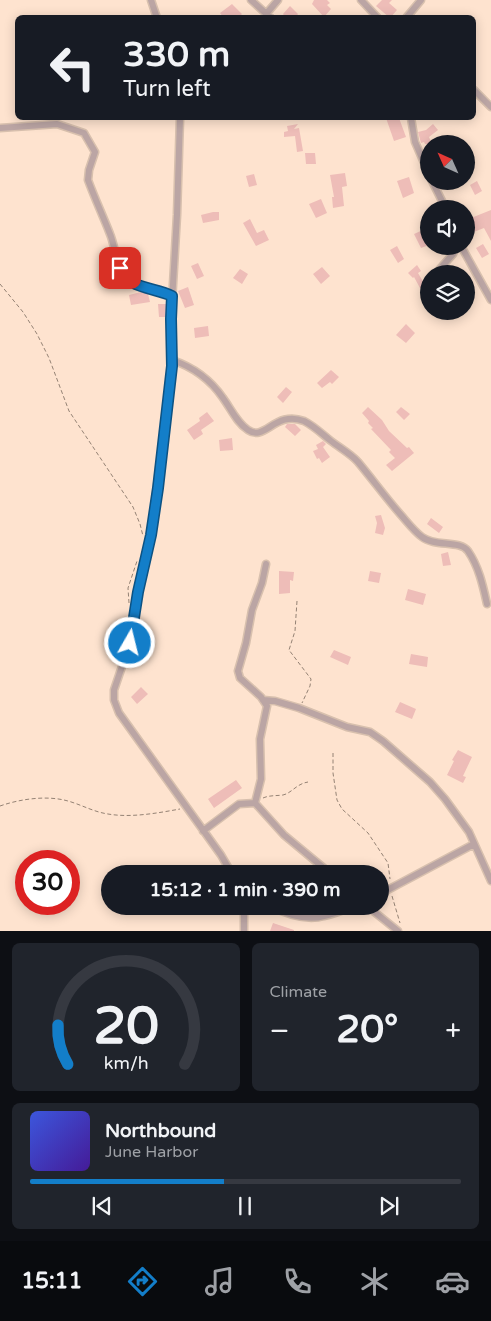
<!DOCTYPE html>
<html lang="en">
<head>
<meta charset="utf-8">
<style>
  body { margin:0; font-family:"Varela Round",sans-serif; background:#20242c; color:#f1f3f6; height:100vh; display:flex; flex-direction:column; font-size:19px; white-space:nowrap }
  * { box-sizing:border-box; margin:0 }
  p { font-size:16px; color:#9ea1a6 }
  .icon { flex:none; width:28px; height:28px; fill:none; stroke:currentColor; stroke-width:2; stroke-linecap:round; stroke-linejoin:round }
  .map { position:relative; height:931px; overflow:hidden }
  .side { display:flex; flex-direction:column; gap:12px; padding:12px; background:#0d0f14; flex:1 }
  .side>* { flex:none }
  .hud { position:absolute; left:15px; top:15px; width:461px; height:105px; border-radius:8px; box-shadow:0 2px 12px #0003; background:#171b24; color:#f1f3f6; overflow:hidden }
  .needle { width:32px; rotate:315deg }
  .controls { position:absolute; left:420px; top:135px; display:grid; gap:10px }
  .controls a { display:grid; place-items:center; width:55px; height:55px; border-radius:50%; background:#171b24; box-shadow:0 2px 12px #0003; font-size:25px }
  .speed { position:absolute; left:15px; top:850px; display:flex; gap:10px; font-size:25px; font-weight:700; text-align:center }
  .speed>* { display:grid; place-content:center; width:65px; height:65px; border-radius:50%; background:#171b24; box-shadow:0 2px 12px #0003; line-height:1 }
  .speed .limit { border:8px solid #d22; background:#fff; color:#111 }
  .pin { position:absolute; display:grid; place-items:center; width:42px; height:42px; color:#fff; margin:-21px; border-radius:10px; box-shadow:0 2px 8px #0006 }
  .me { position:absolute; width:55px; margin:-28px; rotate:8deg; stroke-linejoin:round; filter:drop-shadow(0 0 4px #0008) }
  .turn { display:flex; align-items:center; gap:18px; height:105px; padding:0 25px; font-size:22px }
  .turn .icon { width:65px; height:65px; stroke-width:2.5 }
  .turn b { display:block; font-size:35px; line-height:42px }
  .big { font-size:38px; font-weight:800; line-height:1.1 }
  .side .tile { flex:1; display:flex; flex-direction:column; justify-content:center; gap:8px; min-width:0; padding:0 18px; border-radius:8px; background:#20242c }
  .side .dial { align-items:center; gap:0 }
  .dial svg { height:130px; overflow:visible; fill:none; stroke:#363941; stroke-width:7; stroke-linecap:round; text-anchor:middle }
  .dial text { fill:#f1f3f6; stroke:none }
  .song { display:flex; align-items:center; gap:15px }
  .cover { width:60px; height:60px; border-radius:8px; background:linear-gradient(135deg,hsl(230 70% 55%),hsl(260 70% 35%)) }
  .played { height:5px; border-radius:2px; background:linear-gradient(90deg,#137ec9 45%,#363941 45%) }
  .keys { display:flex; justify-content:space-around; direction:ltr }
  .heat { display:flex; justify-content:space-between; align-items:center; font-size:28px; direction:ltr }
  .side .tiles { flex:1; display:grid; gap:12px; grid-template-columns:1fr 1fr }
  .tile:last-child { grid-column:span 2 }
  .trip { position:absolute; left:101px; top:865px; width:288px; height:50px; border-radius:25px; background:#171b24; box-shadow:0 2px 12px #0003; font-weight:800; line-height:50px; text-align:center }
  .tab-bar { display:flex; height:80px; justify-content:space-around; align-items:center; background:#090b0e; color:#9ea1a6 }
  .tab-bar .icon { width:35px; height:35px }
  .tab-bar .current { color:#137ec9 }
  .tab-bar b { font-size:22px; color:#f1f3f6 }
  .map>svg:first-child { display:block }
  .building { fill:#eebdb8 }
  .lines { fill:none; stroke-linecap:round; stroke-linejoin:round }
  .minor-casing { stroke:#d8c0ae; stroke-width:9 }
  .path { stroke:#948274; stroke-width:1; stroke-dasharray:4 2.5; stroke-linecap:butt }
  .minor { stroke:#bba5a4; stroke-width:6 }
  .route-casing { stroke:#0c5283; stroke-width:12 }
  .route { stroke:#137ec9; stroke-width:9 }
</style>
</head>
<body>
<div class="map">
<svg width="491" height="931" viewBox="0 0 491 931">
  <rect width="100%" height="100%" fill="#fee3cf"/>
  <path class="building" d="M314,0H327L330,3L327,5L331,9L324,17L312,4Z
    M382,0H392L389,3L397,10L390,18L376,6Z
    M232,4L242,14L238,18H224L220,13Z
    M290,6L298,14L295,18H286L283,14Z
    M386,118H399L406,137L394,141Z
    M298,124L294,129L299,128L303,151L297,152L295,136L284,137V132L288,131L287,126Z
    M433,124L438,130L429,137L432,144H425L424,142L421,143L418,132L426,130Z
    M305,153H315L316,164H306Z
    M345,173L347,186L342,187L344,206L333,208L332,197H334L330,175Z
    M254,174L257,185L249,187L246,176Z
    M409,177L414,193L403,198L397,181Z
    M477,181L482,191L475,195L470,185Z
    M321,199L327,213L316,218L309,204Z
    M491,210V241L484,228L471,233L466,221V220Z
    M213,212H219V220L203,223L201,215Z
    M250,219L257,233L264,230L269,240L256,246L243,223Z
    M425,229L429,237V245L421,248L414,234Z
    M483,244L489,254L482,258L476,248Z
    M397,246L404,259L398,263L390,250Z
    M198,263L204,276L197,279L191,266Z
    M417,265L421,271L418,273L425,285L420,288L414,277L413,278L408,273Z
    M322,267L330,276L321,284L313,274Z
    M240,269L248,274L242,284L233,278Z
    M188,287L194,305L185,308L178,291Z
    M141,292L148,294L150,302L131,305L129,295Z
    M158,304H167L166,317H159Z
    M406,324L415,333L406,343L396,335Z
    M208,326L209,336L195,338L194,328Z
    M331,370L339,377L332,384L330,382L322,388L317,383Z
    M286,387L292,392L283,403L277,397Z
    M368,407L382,420L389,431L407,448L409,447L414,453L392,471L386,465L395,458L389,452L391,450L371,429L373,428L368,423L369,421L362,413Z
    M401,407L410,414L404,420L396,412Z
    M207,412L214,421L201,430L203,434L194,440L187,430L200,421L199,418Z
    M287,424H295L301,430L295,436L285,427Z
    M232,438L233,450L220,451L219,440Z
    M323,441L326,444L323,447L330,457L322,463L319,458L317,459L313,451L318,449L316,445Z
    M381,515L385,528L383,535L375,533L377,523L375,516Z
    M431,518L443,527L439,533L427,524Z
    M448,552L451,565L443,566L441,554Z
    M279,571L294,572L293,581L290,580V593L279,594Z
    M370,571L381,573L379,583L368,581Z
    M408,589L426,594L423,605L405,600Z
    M334,650L351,657L348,665L330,657Z
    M411,654L428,657L427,667L409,664Z
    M141,687L148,694L137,704L131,697Z
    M400,702L416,709L412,719L395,712Z
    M458,750L472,757L463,776L466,777L463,783L447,775L454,761L452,760Z
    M236,780L242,788L214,808L208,799Z
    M273,923L294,930V931H270Z"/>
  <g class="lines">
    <g class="minor-casing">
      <path id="minor" d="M151,0L157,18
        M251,0L271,18
        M361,0L378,18
        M266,14L278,0
        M406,18L421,0
        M474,90L491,107
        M180,118L177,215L171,319L172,366L152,526L138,592L131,640L114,690V700L119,713L221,855L232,874
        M411,118L415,142L429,174
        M0,128L57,124L84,133L95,152L89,170L88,180C95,199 103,216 110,234C116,248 116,271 128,281C137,288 159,290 172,296
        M432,181L446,209
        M461,246L491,300
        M438,271L453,254L456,246
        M172,360C193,367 210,379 223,398C231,409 237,423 248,430C265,442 275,410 304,421C314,426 322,434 331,441C340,448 351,454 358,462C373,480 386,498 401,515C408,523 414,531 422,537C435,547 460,540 468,551C479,567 483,586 487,604
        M263,700L275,701L299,708L347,727L370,732L383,741L430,782L445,799L469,832L491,881
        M255,803L261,779L260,739L267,706L261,697L240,678L238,671L246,643L252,610L262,583L266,564
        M203,831L239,804L255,803L284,835L331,874
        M380,894L474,844
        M244,906V931
        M270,906C286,914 307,921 324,916C334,914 344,910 354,906
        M367,906L398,931"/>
    </g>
    <path class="path" d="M0,284L23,312L37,334L49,358L69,411L133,507L140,524L143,536
      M297,601L295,631L289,650L311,679L310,686L302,703
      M129,603L128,588L137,561
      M333,753V773L337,800L342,809L368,833L388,863L390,879
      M263,798C270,795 276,796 283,795C292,793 296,784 308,782
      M0,806C20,799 47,795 68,801C82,805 94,812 108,814C131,818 158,813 180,809
      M392,896L400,923"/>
    <use href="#minor" class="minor"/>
  </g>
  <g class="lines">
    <g class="route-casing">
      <path id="route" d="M120,268C127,289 154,287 172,296L171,319L172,366L158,488L151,535L138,592L130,643"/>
    </g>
    <use href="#route" class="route"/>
  </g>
</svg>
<div class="controls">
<a><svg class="needle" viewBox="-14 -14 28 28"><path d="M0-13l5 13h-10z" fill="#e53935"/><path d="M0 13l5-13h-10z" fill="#9ea1a6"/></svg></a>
<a><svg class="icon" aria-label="sound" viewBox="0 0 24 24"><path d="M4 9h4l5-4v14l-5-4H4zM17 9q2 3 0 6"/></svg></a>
<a><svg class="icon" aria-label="layers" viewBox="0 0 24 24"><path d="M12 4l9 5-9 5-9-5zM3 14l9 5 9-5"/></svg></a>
</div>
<div class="speed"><div class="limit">30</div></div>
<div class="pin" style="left:120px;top:268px;background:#d93025"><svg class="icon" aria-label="arrive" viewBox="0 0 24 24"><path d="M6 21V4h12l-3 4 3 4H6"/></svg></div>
<svg class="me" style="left:130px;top:643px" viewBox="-20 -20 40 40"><circle r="17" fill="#137ec9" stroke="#fff" stroke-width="3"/><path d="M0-11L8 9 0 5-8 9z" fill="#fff"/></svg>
<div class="trip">15:12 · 1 min · 390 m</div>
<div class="hud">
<div class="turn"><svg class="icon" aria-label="left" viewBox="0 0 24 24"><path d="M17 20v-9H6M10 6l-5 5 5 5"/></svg><div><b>330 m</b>Turn left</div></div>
</div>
</div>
<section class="side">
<div class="tiles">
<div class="tile dial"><svg viewBox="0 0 100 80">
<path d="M14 69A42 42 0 1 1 86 69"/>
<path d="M14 69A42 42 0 0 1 8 45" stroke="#137ec9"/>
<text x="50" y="56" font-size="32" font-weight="700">20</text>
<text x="50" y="72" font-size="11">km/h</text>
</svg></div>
<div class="tile"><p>Climate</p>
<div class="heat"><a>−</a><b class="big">20°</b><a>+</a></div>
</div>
<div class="tile">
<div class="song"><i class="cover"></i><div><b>Northbound</b><p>June Harbor</p></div></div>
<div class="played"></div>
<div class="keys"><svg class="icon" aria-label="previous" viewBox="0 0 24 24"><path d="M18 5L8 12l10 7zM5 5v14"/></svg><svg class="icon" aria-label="pause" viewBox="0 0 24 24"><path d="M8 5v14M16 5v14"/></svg><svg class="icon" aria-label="next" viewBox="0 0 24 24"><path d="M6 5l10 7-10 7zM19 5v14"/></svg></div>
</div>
</div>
</section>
<nav class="tab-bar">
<b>15:11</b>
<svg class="icon current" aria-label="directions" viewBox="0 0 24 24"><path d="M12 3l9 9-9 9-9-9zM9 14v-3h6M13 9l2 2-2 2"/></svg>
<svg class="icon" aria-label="music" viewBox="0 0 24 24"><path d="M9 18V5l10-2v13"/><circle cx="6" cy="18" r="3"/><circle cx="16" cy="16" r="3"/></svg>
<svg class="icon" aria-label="phone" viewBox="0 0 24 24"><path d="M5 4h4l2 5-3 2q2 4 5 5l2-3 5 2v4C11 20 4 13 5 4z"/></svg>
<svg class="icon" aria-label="climate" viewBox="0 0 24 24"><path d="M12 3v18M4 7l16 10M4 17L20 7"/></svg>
<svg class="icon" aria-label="car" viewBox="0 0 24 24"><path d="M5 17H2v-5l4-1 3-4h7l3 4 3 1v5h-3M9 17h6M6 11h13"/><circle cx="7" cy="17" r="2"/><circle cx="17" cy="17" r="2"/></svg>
</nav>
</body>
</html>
